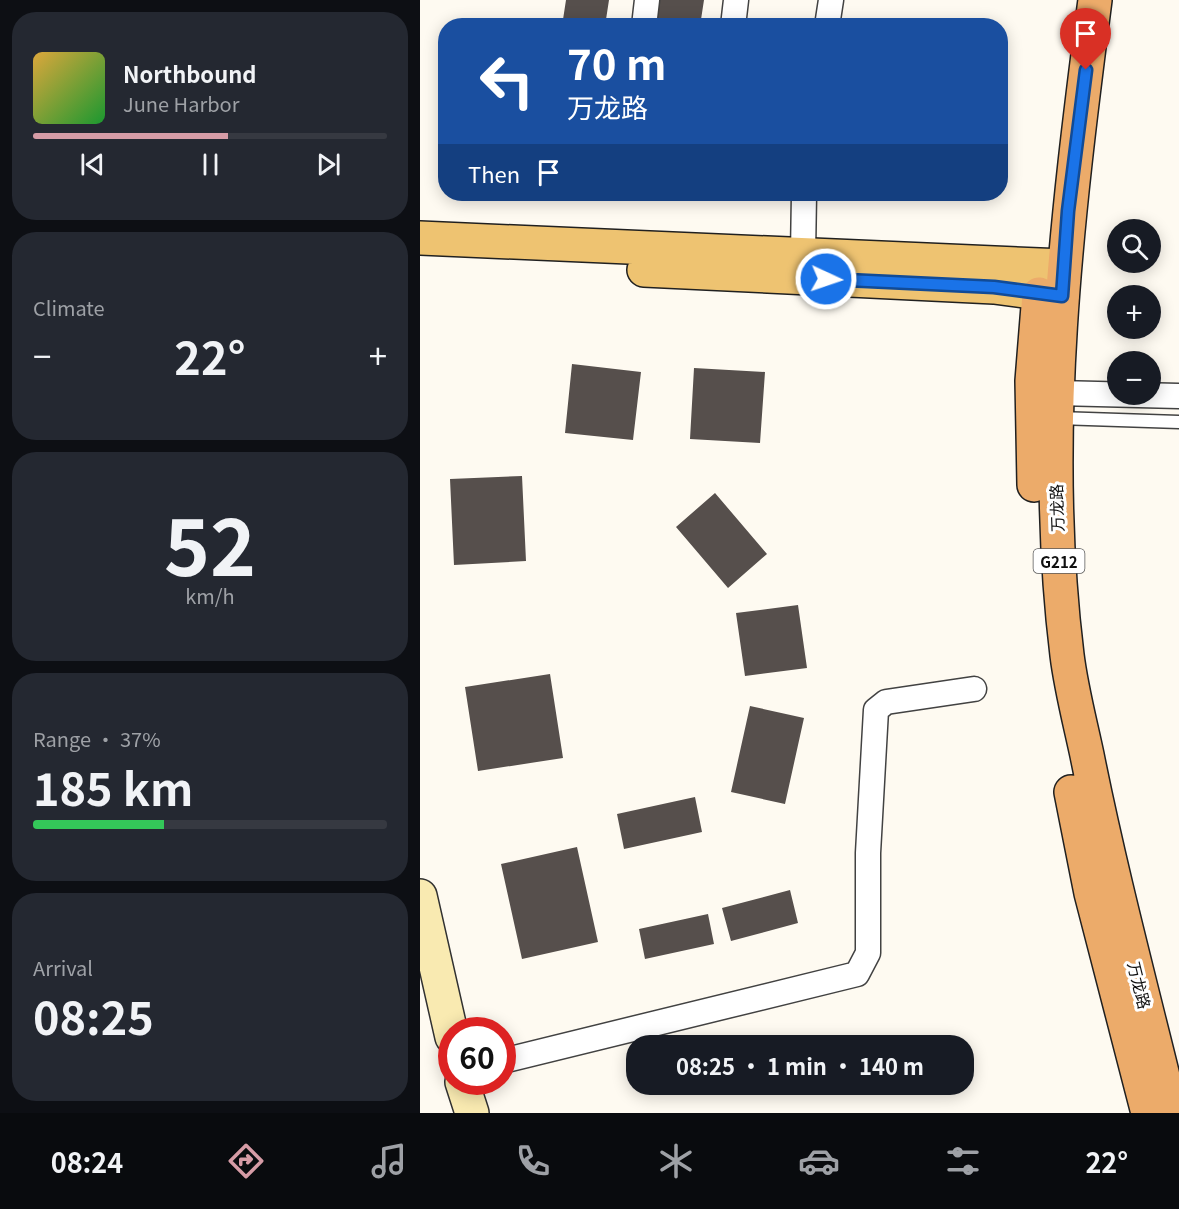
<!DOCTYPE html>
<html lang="en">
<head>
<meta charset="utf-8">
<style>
  body { margin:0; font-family:Georgia,"Noto Sans SC",serif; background:#242831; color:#f1f3f6; height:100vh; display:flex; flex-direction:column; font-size:22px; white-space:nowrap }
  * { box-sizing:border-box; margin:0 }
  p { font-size:20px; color:#9ea1a6 }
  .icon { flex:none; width:33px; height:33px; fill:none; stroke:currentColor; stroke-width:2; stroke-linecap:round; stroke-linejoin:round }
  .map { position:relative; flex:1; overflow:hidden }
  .side { display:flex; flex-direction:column; gap:12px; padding:12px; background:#0d0f14; width:420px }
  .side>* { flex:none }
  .banner { position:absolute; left:18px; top:18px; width:570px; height:183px; border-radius:24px; box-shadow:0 3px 15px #0003; background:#1a4fa0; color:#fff; overflow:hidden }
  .fabs { position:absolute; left:687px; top:219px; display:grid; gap:12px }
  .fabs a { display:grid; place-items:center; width:54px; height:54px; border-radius:50%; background:#171b24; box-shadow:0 3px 15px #0003; font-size:30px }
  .speed { position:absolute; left:18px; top:1017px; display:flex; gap:12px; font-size:30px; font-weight:700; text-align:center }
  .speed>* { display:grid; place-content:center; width:78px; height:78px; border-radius:50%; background:#171b24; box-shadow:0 3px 15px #0003; line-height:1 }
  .speed .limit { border:9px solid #d22; background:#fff; color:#111 }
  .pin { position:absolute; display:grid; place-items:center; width:51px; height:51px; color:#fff; margin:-62px -26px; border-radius:50% 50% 50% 0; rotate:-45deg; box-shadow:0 0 6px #0007 }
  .pin .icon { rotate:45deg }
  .me { position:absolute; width:66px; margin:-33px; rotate:93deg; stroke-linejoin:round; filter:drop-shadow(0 0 4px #0008) }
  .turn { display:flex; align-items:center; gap:21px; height:126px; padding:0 30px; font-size:27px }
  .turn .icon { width:78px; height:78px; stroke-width:2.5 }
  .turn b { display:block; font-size:42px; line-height:51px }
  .then { display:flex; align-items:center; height:57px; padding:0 30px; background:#0003; gap:12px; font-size:22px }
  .big { font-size:45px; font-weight:700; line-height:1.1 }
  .side .card { flex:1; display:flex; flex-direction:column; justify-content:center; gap:9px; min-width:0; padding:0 21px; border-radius:24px; background:#242831 }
  .side .dial { align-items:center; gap:0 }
  .dial b { font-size:78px; line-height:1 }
  .song { display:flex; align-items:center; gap:18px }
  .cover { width:72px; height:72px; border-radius:9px; background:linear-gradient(135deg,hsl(40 70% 55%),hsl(130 70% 35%)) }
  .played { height:6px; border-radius:3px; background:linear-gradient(90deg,#d69ca6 55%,#363941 55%) }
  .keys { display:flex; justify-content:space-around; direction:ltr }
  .heat { display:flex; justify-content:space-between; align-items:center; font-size:33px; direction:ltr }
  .charge { height:9px; border-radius:4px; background:linear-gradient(90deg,#34c759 37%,#363941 0) }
  .trip { position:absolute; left:206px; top:1035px; width:348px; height:60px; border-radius:24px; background:#171b24; box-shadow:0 3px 15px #0003; font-weight:700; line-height:60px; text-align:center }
  .dock { display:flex; height:96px; justify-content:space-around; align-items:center; background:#090b0e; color:#9ea1a6 }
  .dock .icon { width:42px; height:42px }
  .dock .on { color:#d69ca6 }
  .dock b { font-size:27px; color:#f1f3f6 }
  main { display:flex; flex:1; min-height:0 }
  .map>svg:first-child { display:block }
  .building { fill:#564f4c }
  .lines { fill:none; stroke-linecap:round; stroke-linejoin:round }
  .service-casing { stroke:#424242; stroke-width:15 }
  .minor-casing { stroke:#424242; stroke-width:27 }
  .secondary-casing { stroke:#313131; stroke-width:36 }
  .primary-casing { stroke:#202020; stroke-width:36 }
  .trunk-casing { stroke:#202020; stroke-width:36 }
  .service { stroke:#fff; stroke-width:12 }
  .minor { stroke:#fff; stroke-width:24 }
  .secondary { stroke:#f9eab1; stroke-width:33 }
  .primary { stroke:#eec371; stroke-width:33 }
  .trunk { stroke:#ecab6a; stroke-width:33 }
  .route-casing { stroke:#114b97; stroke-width:15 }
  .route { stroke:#1a73e8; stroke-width:10 }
  .labels { text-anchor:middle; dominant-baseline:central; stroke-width:6; stroke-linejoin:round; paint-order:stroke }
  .shield { fill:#fff; stroke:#575757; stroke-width:1.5 }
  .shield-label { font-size:15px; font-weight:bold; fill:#0f0f0f }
  .street-label { font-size:16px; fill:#0f0f0f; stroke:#fff }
</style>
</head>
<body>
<main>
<section class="side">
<div class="card">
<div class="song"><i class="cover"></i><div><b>Northbound</b><p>June Harbor</p></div></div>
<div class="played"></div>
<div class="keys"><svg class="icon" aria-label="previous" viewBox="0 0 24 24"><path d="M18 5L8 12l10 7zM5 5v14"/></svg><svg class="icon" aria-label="pause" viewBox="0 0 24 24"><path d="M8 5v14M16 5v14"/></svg><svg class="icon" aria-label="next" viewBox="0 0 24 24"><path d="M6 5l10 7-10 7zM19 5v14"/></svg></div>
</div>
<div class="card"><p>Climate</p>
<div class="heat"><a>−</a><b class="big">22°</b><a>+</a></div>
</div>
<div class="card dial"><b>52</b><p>km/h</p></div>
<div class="card"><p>Range · 37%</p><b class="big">185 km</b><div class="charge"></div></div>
<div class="card"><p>Arrival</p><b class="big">08:25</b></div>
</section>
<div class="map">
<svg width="759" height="1113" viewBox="0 0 759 1113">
  <rect width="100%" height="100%" fill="#fefaf1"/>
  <path class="building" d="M146,0H189L185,26H142Z
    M238,0H284L280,26H234Z
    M152,364L221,372L213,440L145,433Z
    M274,368L345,372L340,443L270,439Z
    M102,476L106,561L34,565L30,479Z
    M295,493L347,554L308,588L256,527Z
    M378,605L387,668L325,676L316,613Z
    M130,674L143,758L58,771L45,687Z
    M330,706L384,718L365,804L311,792Z
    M275,797L282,832L204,849L197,814Z
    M157,847L178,942L102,959L81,864Z
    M370,890L378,923L311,941L302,908Z
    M288,914L294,944L225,959L219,929Z"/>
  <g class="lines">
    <g class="service-casing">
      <path id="service" d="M638,418L759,422"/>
    </g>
    <g class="minor-casing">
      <path id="minor" d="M224,26L227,0
        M313,26L316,0
        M407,26L411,0
        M383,254L384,194
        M637,393L759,396
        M82,1061L437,974L448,953V853L456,710L466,702L554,689"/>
    </g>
    <g class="secondary-casing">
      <path id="secondary" d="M0,896L32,1037
        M42,1082L52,1113"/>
    </g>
    <g class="primary-casing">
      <path id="primary" d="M0,238L644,266
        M224,270L574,287L642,296"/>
    </g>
    <g class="trunk-casing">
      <path id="trunk" d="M675,0C647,217 620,436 647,655C651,688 660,722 667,755C691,875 723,994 752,1113
        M614,485L612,381L619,294
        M651,792L671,893L728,1113"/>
    </g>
    <use href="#service" class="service"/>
    <use href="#minor" class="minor"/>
    <use href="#secondary" class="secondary"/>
    <use href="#primary" class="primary"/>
    <use href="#trunk" class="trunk"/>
  </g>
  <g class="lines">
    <g class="route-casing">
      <path id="route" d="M406,279L574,287L642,296L648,211L666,70"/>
    </g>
    <use href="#route" class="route"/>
  </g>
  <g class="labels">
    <rect class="shield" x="613.5" y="549" width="51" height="24" rx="4.5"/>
    <g class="shield-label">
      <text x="639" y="561">G212</text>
    </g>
    <g class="street-label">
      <text transform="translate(636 508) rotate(-92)">万龙路</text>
      <text transform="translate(720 985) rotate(76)">万龙路</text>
    </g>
  </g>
</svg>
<div class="fabs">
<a><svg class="icon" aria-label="search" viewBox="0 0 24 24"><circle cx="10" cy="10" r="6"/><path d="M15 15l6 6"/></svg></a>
<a>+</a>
<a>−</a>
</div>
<div class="speed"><div class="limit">60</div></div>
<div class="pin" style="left:666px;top:70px;background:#d93025"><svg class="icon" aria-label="arrive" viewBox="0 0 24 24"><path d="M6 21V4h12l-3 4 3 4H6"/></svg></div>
<svg class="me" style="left:406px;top:279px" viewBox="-20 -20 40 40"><circle r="17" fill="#1a73e8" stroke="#fff" stroke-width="3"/><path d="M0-11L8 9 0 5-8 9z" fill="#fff"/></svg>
<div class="trip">08:25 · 1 min · 140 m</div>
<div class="banner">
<div class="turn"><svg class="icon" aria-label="left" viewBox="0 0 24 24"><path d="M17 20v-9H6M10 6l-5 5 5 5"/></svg><div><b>70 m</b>万龙路</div></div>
<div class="then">Then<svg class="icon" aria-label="arrive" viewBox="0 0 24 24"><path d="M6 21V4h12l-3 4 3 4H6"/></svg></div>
</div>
</div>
</main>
<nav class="dock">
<b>08:24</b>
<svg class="icon on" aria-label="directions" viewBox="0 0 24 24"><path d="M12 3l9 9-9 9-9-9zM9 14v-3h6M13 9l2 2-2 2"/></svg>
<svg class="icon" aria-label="music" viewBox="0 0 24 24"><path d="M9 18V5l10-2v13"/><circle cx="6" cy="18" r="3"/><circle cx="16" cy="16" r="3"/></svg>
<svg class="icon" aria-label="phone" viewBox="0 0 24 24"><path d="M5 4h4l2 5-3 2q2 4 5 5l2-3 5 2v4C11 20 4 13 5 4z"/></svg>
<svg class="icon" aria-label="climate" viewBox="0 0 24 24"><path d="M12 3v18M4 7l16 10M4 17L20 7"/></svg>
<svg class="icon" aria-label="car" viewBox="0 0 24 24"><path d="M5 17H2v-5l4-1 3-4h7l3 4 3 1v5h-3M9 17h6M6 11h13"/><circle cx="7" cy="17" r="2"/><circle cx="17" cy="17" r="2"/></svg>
<svg class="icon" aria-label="filters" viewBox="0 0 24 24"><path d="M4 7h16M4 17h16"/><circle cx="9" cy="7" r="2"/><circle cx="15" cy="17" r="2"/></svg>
<b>22°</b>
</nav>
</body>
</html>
